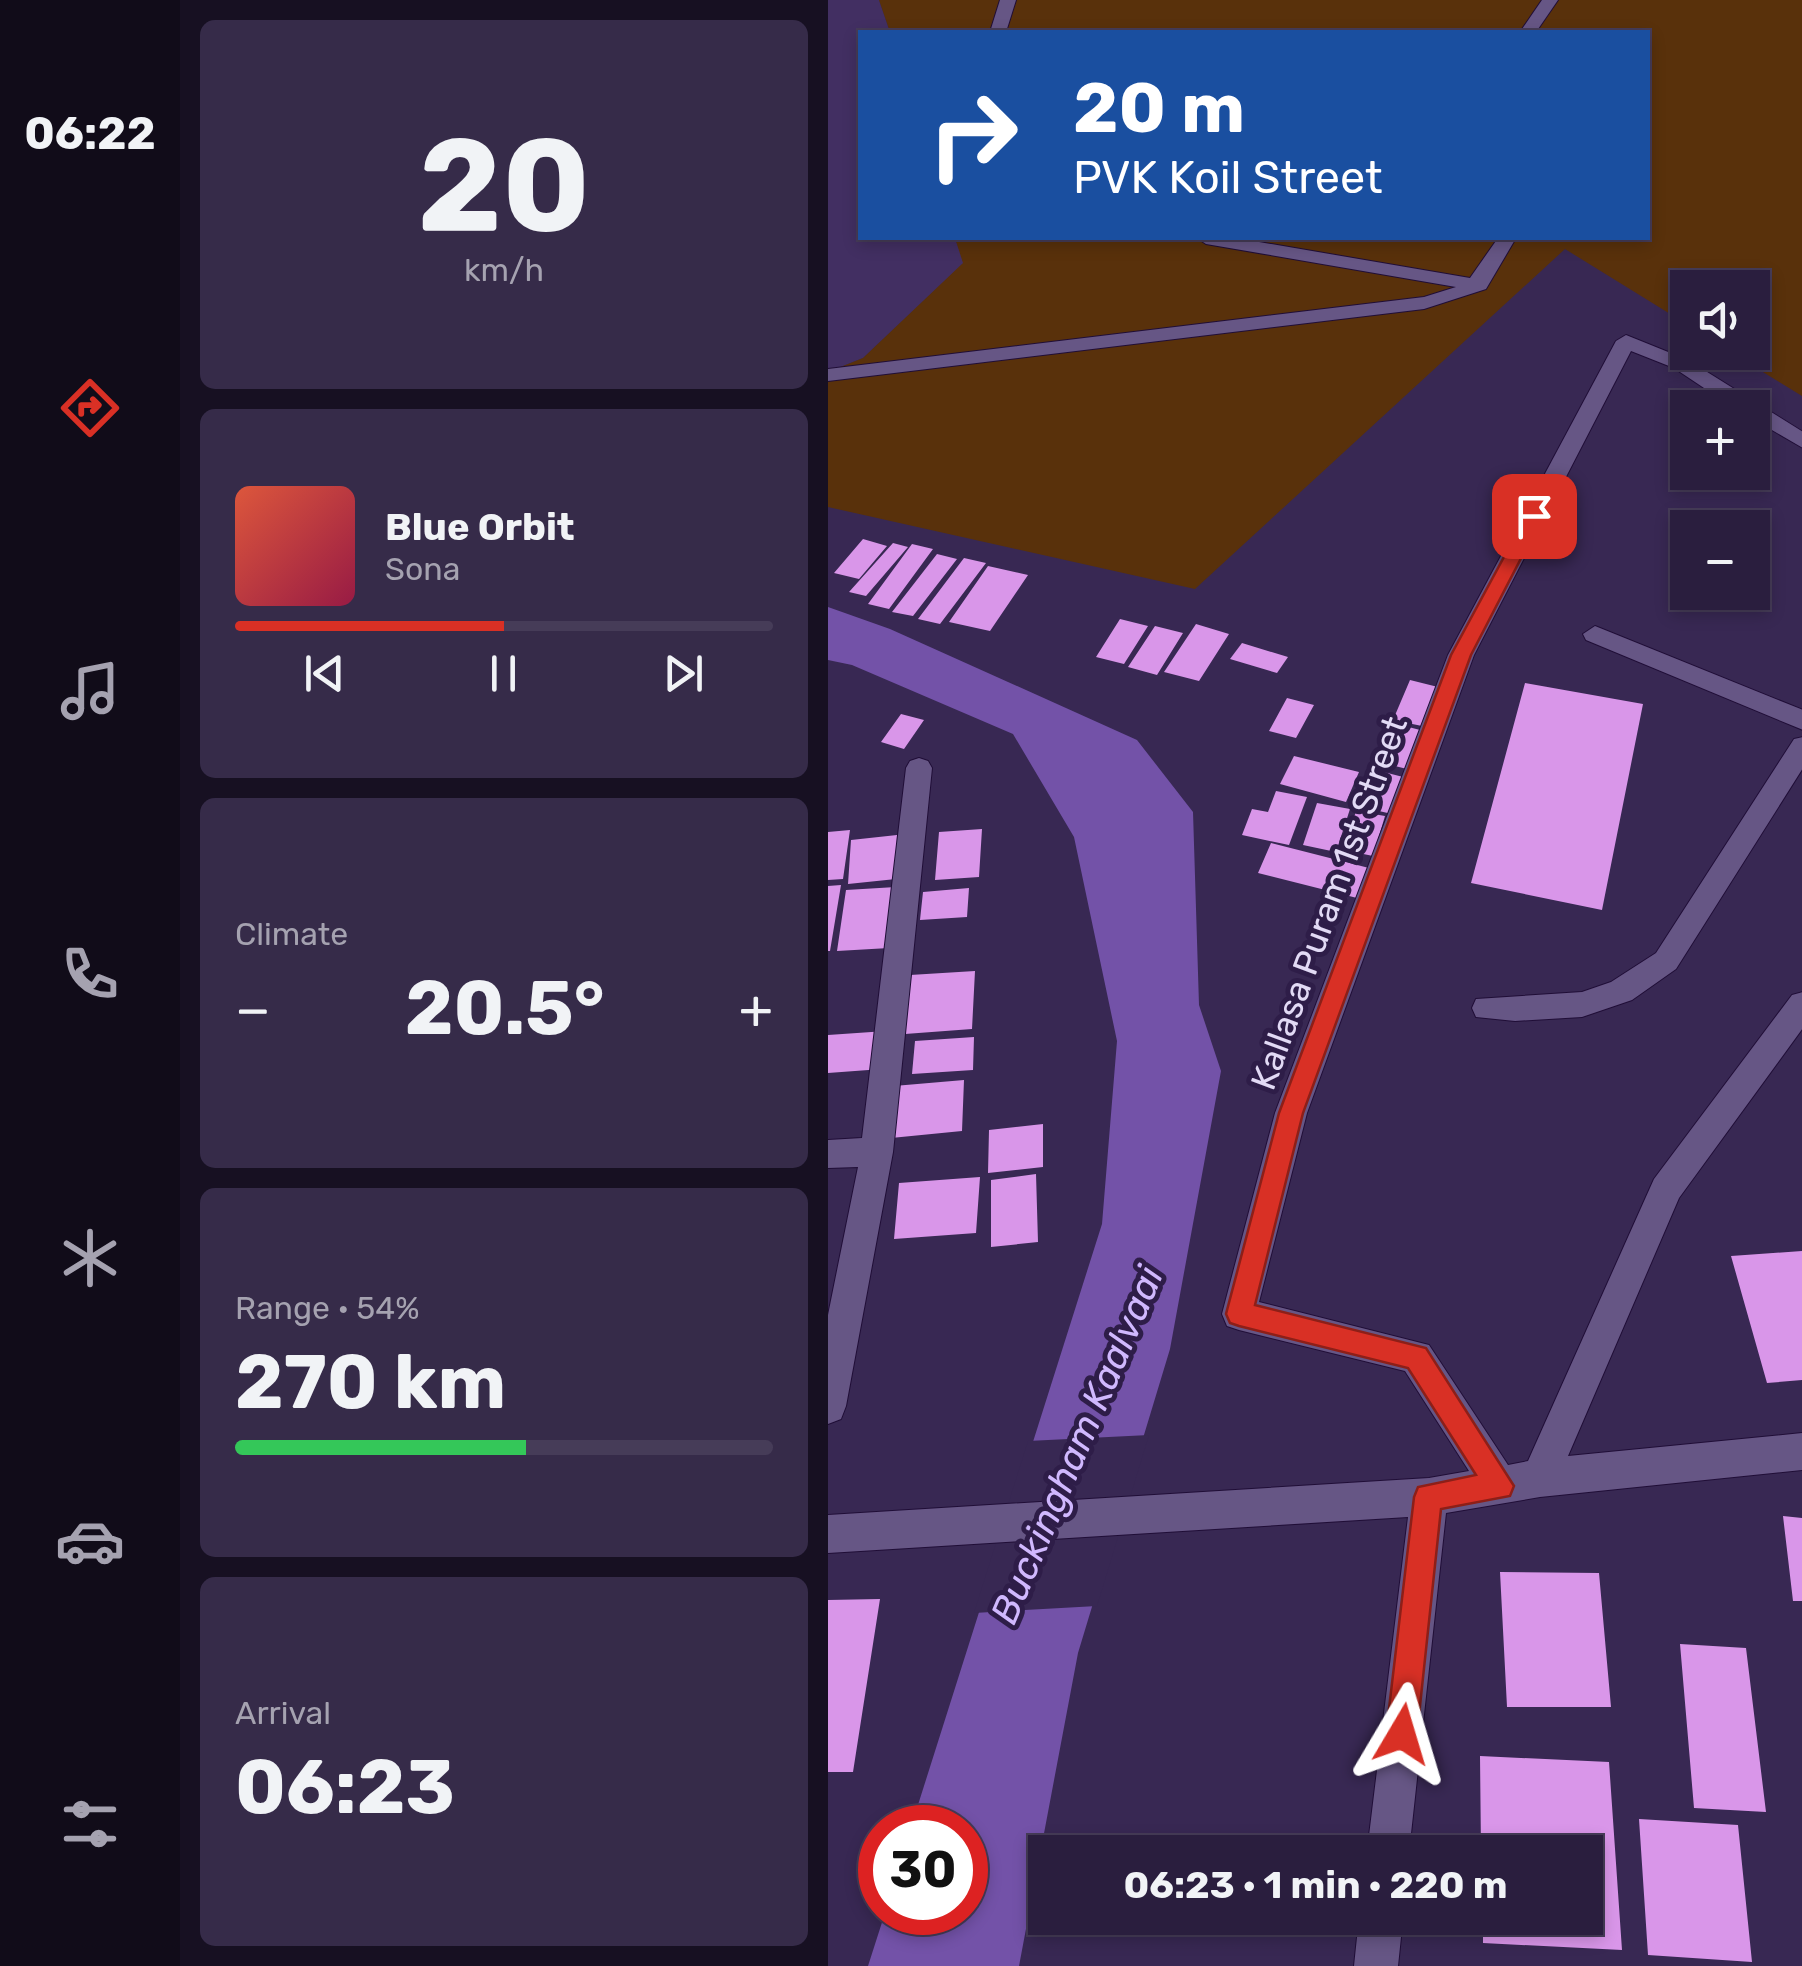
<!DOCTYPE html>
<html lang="en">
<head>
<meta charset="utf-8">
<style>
  body { margin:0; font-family:Rubik,sans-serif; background:#362b49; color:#f1f3f6; height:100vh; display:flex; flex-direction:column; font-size:38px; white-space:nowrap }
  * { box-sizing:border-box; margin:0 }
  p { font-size:32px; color:#a5a2b0 }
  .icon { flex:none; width:55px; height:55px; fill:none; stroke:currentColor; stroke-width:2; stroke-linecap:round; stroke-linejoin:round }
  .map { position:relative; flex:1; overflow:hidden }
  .side { display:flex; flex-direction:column; gap:20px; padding:20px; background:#171022; width:648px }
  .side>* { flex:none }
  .hud { position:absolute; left:30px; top:30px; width:792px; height:210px; border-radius:0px; box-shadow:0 5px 15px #0003,0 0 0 2px #463c58; background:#1a4fa0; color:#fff; overflow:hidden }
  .controls { position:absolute; left:842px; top:270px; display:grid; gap:20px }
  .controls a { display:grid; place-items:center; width:100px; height:100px; border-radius:0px; background:#2a1e3e; box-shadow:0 5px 15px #0003,0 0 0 2px #463c58; font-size:50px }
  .speed { position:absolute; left:30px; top:1805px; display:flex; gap:20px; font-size:50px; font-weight:700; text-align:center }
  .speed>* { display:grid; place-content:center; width:130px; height:130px; border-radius:50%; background:#2a1e3e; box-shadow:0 5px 15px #0003,0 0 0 2px #463c58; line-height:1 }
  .speed .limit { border:15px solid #d22; background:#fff; color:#111 }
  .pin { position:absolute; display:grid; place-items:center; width:85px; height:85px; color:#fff; margin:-42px; border-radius:20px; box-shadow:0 5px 15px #0006 }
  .me { position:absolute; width:110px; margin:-55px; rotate:7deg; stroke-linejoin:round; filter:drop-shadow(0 0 8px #0008) }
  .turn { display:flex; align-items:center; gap:35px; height:210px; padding:0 50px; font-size:45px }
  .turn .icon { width:130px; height:130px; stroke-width:2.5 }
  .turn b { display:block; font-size:70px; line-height:85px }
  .big { font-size:75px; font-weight:700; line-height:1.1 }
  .side .card { flex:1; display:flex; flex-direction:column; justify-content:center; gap:15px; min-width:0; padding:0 35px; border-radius:15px; background:#362b49 }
  .side .dial { align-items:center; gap:0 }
  .dial b { font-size:130px; line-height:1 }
  .song { display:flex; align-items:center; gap:30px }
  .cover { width:120px; height:120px; border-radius:15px; background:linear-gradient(135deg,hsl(10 70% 55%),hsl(340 70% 35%)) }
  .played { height:10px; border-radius:5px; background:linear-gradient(90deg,#d93025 50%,#463c58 50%) }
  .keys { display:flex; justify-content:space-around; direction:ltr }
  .heat { display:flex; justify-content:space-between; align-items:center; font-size:55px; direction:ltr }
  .charge { height:15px; border-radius:8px; background:linear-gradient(90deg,#34c759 54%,#463c58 0) }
  .trip { position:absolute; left:200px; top:1835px; width:575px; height:100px; border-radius:0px; background:#2a1e3e; box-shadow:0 5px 15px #0003,0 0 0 2px #463c58; font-weight:700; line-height:100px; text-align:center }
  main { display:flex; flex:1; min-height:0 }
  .menu { display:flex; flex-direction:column; width:180px; justify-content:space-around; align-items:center; background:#110c19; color:#a5a2b0 }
  .menu .icon { width:70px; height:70px }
  .menu .current { color:#d93025 }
  .menu b { font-size:45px; color:#f1f3f6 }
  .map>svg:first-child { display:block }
  .built { fill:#422f62 }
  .green { fill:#59310b }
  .water { fill:#7352a8 }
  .pier { fill:#382853 }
  .building { fill:#d996e9 }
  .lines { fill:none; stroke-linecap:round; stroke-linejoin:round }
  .minor-casing { stroke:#200e37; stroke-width:2 }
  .minor { fill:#665685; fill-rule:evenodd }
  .route { fill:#d93025; stroke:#8d1f18; stroke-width:2.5 }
  .labels { text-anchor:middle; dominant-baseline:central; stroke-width:10; stroke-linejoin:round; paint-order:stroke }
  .street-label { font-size:35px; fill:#e2daf5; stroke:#2e1d48 }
  .water-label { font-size:38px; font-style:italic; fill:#d0b8fe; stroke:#2e1d48 }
</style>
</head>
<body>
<main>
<nav class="menu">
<b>06:22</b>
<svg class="icon current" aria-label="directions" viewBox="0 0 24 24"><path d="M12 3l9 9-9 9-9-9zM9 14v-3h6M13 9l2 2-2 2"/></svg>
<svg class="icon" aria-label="music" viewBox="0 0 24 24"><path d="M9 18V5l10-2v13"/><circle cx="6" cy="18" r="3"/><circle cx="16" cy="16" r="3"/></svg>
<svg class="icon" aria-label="phone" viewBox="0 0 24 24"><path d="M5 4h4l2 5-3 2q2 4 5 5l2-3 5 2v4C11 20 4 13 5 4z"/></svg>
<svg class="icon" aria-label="climate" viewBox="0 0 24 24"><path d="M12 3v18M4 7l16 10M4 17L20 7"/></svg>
<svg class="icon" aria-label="car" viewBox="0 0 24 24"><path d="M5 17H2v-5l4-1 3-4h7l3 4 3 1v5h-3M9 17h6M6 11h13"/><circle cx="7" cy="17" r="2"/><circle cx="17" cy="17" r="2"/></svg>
<svg class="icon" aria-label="filters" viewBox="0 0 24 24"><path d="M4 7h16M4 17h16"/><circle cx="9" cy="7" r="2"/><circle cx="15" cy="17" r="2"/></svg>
</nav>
<section class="side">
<div class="card dial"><b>20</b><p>km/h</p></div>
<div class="card">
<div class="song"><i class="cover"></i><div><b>Blue Orbit</b><p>Sona</p></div></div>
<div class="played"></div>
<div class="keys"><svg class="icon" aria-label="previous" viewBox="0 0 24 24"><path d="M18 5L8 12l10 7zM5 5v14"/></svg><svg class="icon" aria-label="pause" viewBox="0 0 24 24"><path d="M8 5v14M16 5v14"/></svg><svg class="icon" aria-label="next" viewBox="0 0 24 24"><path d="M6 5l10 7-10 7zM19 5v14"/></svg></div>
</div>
<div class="card"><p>Climate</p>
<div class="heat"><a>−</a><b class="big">20.5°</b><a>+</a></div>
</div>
<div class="card"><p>Range · 54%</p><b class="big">270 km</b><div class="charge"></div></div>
<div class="card"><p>Arrival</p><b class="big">06:23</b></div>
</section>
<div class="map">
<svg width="975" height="1966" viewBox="0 0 975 1966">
  <rect width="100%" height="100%" fill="#382853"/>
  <path class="built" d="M0,0H51L62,32H32V238H127L136,263L35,358L0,372Z"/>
  <path class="green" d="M51,0H974V396L904,353L925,352V288H860V325L737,249L367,589L0,507V372L35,358L135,263L127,238H820V32H62Z"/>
  <path class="water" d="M0,607L62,629L309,740L365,812L371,1005L393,1071L342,1349L250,1653L191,1966H40L57,1913L138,1912V1828L83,1827L274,1224L289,1041L246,837L185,734L24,665L0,660Z"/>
  <path class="pier" d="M321,1435L269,1606L146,1613L200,1441Z"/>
  <path class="building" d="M35,539L59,546L31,579L6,573Z
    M65,543L80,547L38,596L21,592Z
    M84,544L105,549L61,609L40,604Z
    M109,554L129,559L85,616L64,612Z
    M136,558L158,563L112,624L90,619Z
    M160,566L200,575L162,631L121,622Z
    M292,619L320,626L296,664L268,657Z
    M368,624L401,634L371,681L336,672Z
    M327,626L355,633L329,675L300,667Z
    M414,643L460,657L449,673L402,659Z
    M582,680L610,687L594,726L565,720Z
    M697,683L815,704L774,910L643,883Z
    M459,698L486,705L468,738L441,731Z
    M73,714L96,720L76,749L53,742Z
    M565,723L596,731L579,769L547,761Z
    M466,756L531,772L518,802L452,784Z
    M544,769L579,778L564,814L529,806Z
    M448,791L479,797L461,845L414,835L424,809L440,812Z
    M489,803L522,809L508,852L475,845Z
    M528,811L557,816L545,856L516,850Z
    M154,829L151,877L107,880L111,832Z
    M22,830L15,879L0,880V832Z
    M69,835L68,879L20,884L23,840Z
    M443,843L541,868L529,898L430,873Z
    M13,885L2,951H0V886Z
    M68,887L61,948L9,951L18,890Z
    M141,888L139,917L92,920L95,892Z
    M147,971L144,1029L77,1034L82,975Z
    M58,1031L54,1069L0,1073V1035Z
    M146,1037L145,1070L84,1074L87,1041Z
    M136,1080L134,1131L63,1138L66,1086Z
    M215,1124V1167L160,1173L161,1130Z
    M208,1174L210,1242L163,1247V1180Z
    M152,1177L148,1233L66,1239L71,1183Z
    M975,1251V1380L939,1383L903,1256Z
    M955,1516L975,1518V1601H965Z
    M672,1572L771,1573L783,1707H679Z
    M52,1599L25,1772H0V1600Z
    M852,1644L918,1648L938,1812L866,1808Z
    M652,1756L781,1762L794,1950L655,1943V1918H758V1852H653Z
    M811,1819L910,1825L924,1962L820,1955Z"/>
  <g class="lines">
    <g class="minor-casing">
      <path id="minor" d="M172,0H188L178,32H162Z
        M714,0H730L708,32H692Z
        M369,238H408L642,278L670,238H688L658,289L596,309L0,381V369L596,297L628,287L378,244Z
        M798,335L860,360L975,432V448L925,419V408H906L846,368L803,351L646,655L479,1113L431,1302L601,1345L680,1465L700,1461L826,1179L964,995L975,992V1028L851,1198L740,1456L975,1433V1470L712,1497L618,1513L581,1852H539L580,1517L0,1553V1515L601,1478L641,1471L577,1371L411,1330L399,1326L394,1314L447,1113L620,655L788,341Z
        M767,626L975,710V730L758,640L755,634Z
        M975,737V768L848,969L804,1000L754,1017L687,1021L648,1017L644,1008L648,999L754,992L783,982L828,953L966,739Z
        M91,758L100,761L104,768L65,1152L18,1406L13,1419L0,1424V1315L30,1167L0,1168V1140L34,1138L78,768L82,761Z
        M531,1918H575L570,1966H526Z"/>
    </g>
    <use href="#minor" class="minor"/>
  </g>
  <path class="route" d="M706,510L715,516L643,655L475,1113L427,1305L598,1348L686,1486L682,1496L613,1509L589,1734L585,1745L574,1750L563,1745L558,1734L586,1497L590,1487L648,1475L580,1368L411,1326L402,1323L398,1314L451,1113L623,655L698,516Z"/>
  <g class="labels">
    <g class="street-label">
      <text transform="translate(501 903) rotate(-70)">Kallasa Puram 1st Street</text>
    </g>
    <g class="water-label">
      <text transform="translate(249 1445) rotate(-67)">Buckingham Kaalvaai</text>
    </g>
  </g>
</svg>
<div class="controls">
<a><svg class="icon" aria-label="sound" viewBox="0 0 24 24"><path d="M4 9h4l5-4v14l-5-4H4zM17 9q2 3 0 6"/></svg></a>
<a>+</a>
<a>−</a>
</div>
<div class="speed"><div class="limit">30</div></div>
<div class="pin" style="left:706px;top:516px;background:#d93025"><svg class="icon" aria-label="arrive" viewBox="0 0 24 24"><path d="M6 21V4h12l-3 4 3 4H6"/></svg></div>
<svg class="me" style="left:574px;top:1734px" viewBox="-20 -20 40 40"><path d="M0-17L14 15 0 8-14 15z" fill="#d93025" stroke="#fff" stroke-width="4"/></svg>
<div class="trip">06:23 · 1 min · 220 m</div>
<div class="hud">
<div class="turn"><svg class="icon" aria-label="right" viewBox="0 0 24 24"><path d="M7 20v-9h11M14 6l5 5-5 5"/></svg><div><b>20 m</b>PVK Koil Street</div></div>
</div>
</div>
</main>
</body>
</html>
